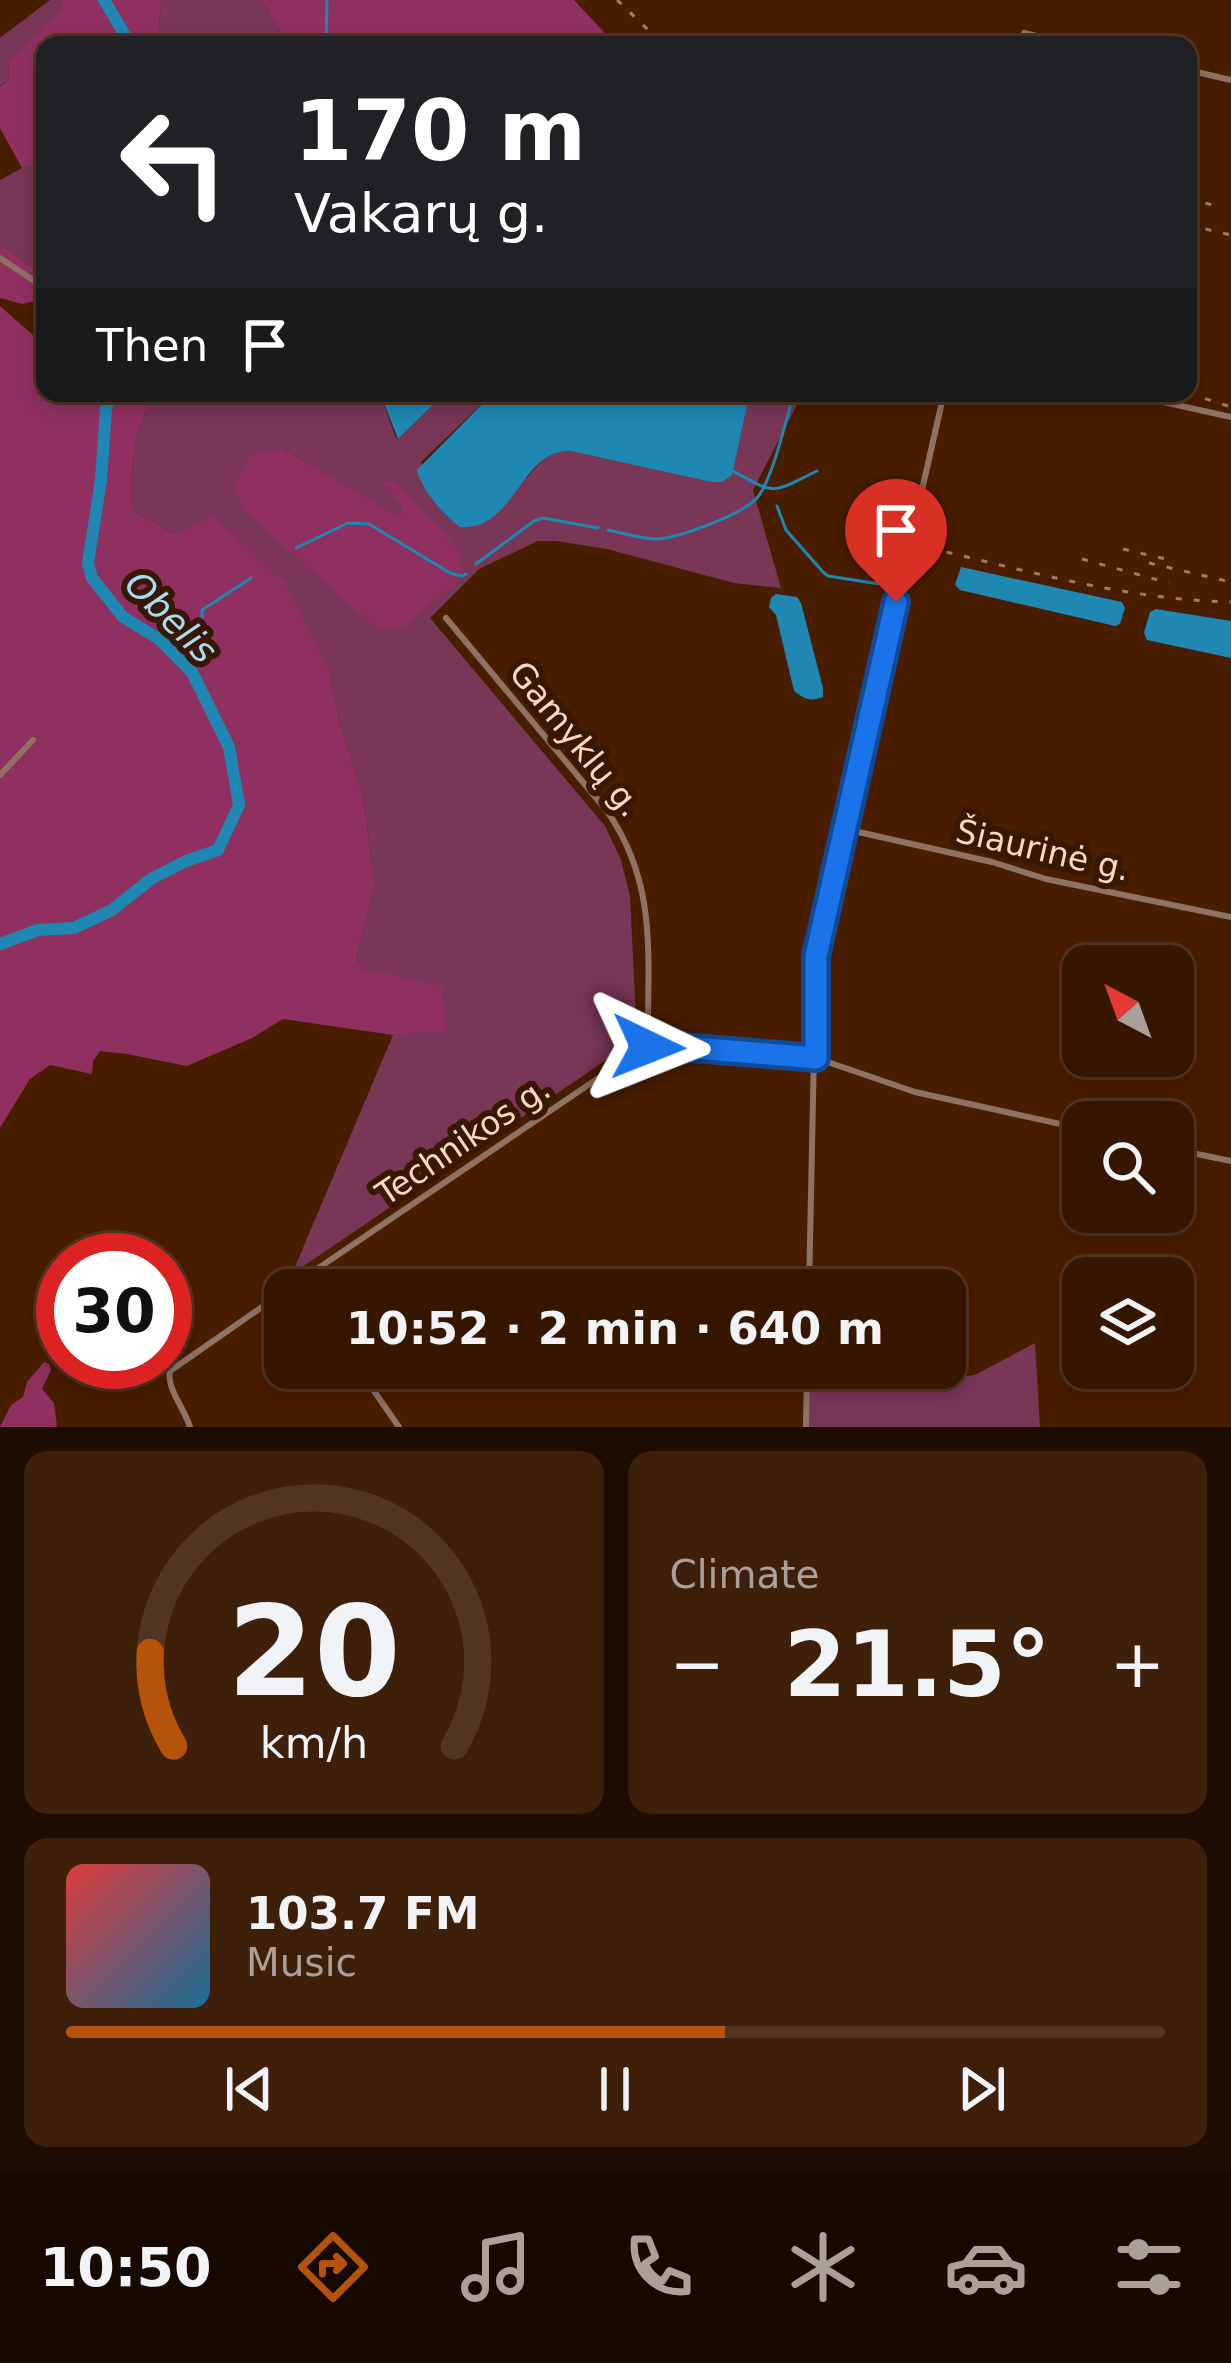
<!DOCTYPE html>
<html lang="en">
<head>
<meta charset="utf-8">
<style>
  body { margin:0; font-family:"DejaVu Sans",sans-serif; background:#3e1f0a; color:#f1f3f6; height:100vh; display:flex; flex-direction:column; font-size:45px; white-space:nowrap }
  * { box-sizing:border-box; margin:0 }
  p { font-size:39px; color:#aa9f99 }
  .icon { flex:none; width:66px; height:66px; fill:none; stroke:currentColor; stroke-width:2; stroke-linecap:round; stroke-linejoin:round }
  .map { position:relative; height:1427px; overflow:hidden }
  .sheet { display:flex; flex-direction:column; gap:24px; padding:24px; background:#1e0c00; flex:1 }
  .sheet>* { flex:none }
  .top-card { position:absolute; left:36px; top:36px; width:1161px; height:366px; border-radius:24px; box-shadow:0 6px 18px #0003,0 0 0 3px #513522; background:#202124; color:#fff; overflow:hidden }
  .needle { width:78px; rotate:319deg }
  .buttons { position:absolute; left:1062px; top:945px; display:grid; gap:24px }
  .buttons a { display:grid; place-items:center; width:132px; height:132px; border-radius:24px; background:#371600; box-shadow:0 6px 18px #0003,0 0 0 3px #513522; font-size:60px }
  .speed { position:absolute; left:36px; top:1233px; display:flex; gap:24px; font-size:60px; font-weight:700; text-align:center }
  .speed>* { display:grid; place-content:center; width:156px; height:156px; border-radius:50%; background:#371600; box-shadow:0 6px 18px #0003,0 0 0 3px #513522; line-height:1 }
  .speed .limit { border:18px solid #d22; background:#fff; color:#111 }
  .pin { position:absolute; display:grid; place-items:center; width:102px; height:102px; color:#fff; margin:-123px -51px; border-radius:50% 50% 50% 0; rotate:-45deg; box-shadow:0 0 12px #0007 }
  .pin .icon { rotate:45deg }
  .me { position:absolute; width:132px; margin:-66px; rotate:92deg; stroke-linejoin:round; filter:drop-shadow(0 0 9px #0008) }
  .turn { display:flex; align-items:center; gap:42px; height:252px; padding:0 60px; font-size:54px }
  .turn .icon { width:156px; height:156px; stroke-width:2.5 }
  .turn b { display:block; font-size:84px; line-height:102px }
  .then { display:flex; align-items:center; height:114px; padding:0 60px; background:#0003; gap:24px; font-size:45px }
  .big { font-size:90px; font-weight:700; line-height:1.1 }
  .sheet .card { flex:1; display:flex; flex-direction:column; justify-content:center; gap:18px; min-width:0; padding:0 42px; border-radius:24px; background:#3e1f0a }
  .sheet .dial { align-items:center; gap:0 }
  .dial svg { height:312px; overflow:visible; fill:none; stroke:#513522; stroke-width:7; stroke-linecap:round; text-anchor:middle }
  .dial text { fill:#f1f3f6; stroke:none }
  .song { display:flex; align-items:center; gap:36px }
  .cover { width:144px; height:144px; border-radius:18px; background:linear-gradient(135deg,hsl(0 70% 55%),hsl(200 70% 35%)) }
  .played { height:12px; border-radius:6px; background:linear-gradient(90deg,#b45309 60%,#513522 60%) }
  .keys { display:flex; justify-content:space-around; direction:ltr }
  .heat { display:flex; justify-content:space-between; align-items:center; font-size:66px; direction:ltr }
  .sheet .tiles { flex:1; display:grid; gap:24px; grid-template-columns:1fr 1fr }
  .card:last-child { grid-column:span 2 }
  .trip { position:absolute; left:264px; top:1269px; width:702px; height:120px; border-radius:24px; background:#371600; box-shadow:0 6px 18px #0003,0 0 0 3px #513522; font-weight:700; line-height:120px; text-align:center }
  .dock { display:flex; height:192px; justify-content:space-around; align-items:center; background:#160900; color:#aa9f99 }
  .dock .icon { width:84px; height:84px }
  .dock .active { color:#b45309 }
  .dock b { font-size:54px; color:#f1f3f6 }
  .map>svg:first-child { display:block }
  .green { fill:#793657; fill-rule:evenodd }
  .forest { fill:#8f3061 }
  .water { fill:#1e87b2 }
  .lines { fill:none; stroke-linecap:round; stroke-linejoin:round }
  .stream { stroke:#1e87b2; stroke-width:3 }
  .river { stroke:#1e87b2; stroke-width:12 }
  .minor { stroke:#8f7262; stroke-width:6 }
  .rail { stroke:#a37b62; stroke-width:3; stroke-dasharray:6 12; stroke-linecap:butt }
  .route-casing { stroke:#114b97; stroke-width:30 }
  .route { stroke:#1a73e8; stroke-width:21 }
  .labels { text-anchor:middle; dominant-baseline:central; stroke-width:12; stroke-linejoin:round; paint-order:stroke }
  .street-label { font-size:33px; fill:#fcd8c3; stroke:#381803 }
  .water-label { font-size:36px; font-style:italic; fill:#a7dcf8; stroke:#381803 }
</style>
</head>
<body>
<div class="map">
<svg width="1231" height="1427" viewBox="0 0 1231 1427">
  <rect width="100%" height="100%" fill="#491d00"/>
  <path class="green" d="M50,0H59L65,10L8,61L9,79L0,86V38Z
    M162,0H261L288,45H156Z
    M45,162V269H35L0,244V180L22,168Z
    M160,393H380L395,436L398,439L445,393H493L420,463L527,478C540,462 549,451 570,451L711,482L747,405L743,393H803L753,490L781,588L734,583L607,549L556,541H538L479,569L430,618L605,826L621,860L630,896L637,1039L292,1274L393,1035L446,1030L363,969L356,957L375,885L363,797L339,721L330,672L175,534L132,510C131,475 132,418 160,393ZM282,448L399,518L403,506L379,630L362,613Z
    M1035,1343L1040,1427H806L807,1392L855,1391L975,1375Z"/>
  <path class="forest" d="M59,0H162L156,45H45V85L36,92L45,106V162L22,168L0,128V87L9,79L8,61L64,10Z
    M261,0H574L616,45H288Z
    M0,244L35,269H45V288L37,285L36,301L22,304L0,298Z
    M0,306L45,346V393H160C132,418 131,475 132,510L175,534L214,516L285,583L330,672L339,721L363,797L375,885L356,957L363,969L442,986L446,1031L393,1035L283,1019L252,1038L187,1066L127,1054L100,1051L93,1061L92,1074L50,1065L30,1079L0,1128Z
    M282,448L399,517L403,506L382,482L395,481L456,547L463,571L454,584L405,626L379,630L244,511L234,485L250,455Z
    M44,1362L49,1364L51,1370L42,1389L54,1403L57,1427H0L11,1405L23,1397L27,1382Z"/>
  <path class="water" d="M380,393H445L398,439Z
    M493,393H743L747,405L732,475L722,482H711L570,451C520,450 515,531 460,527C443,514 422,491 417,470Z
    M961,567L1122,602L1125,608L1120,624L1115,626L960,590L955,585Z
    M776,594L797,597L801,603L823,688V697C811,702 804,699 794,691L776,615L769,607L771,598Z
    M1156,609L1231,621V658L1147,640L1144,633L1150,612Z"/>
  <g class="lines">
    <path class="stream" d="M326,45L327,0
      M733,471C778,496 771,493 817,471
      M777,506L786,530L823,572L828,576L886,585L896,580L906,539
      M608,530C623,533 639,538 654,539C675,540 743,514 757,498C773,479 786,419 794,393
      M296,548L348,523L369,524L450,573L462,576L466,574
      M476,564L534,521L543,518L598,528
      M178,658L202,622V610L251,578"/>
    <path class="river" d="M104,0L131,45
      M0,944L38,930L74,928L112,910L151,879L186,861L218,850L239,805L229,747L192,672L159,639L123,617L92,578L88,563L101,480L106,408L113,393"/>
    <path class="minor" d="M1021,45L1024,33L1075,45
      M1188,70L1231,80
      M0,258L45,288
      M1123,393L1231,417
      M446,618L607,811C659,886 647,958 648,1045
      M0,775L33,740
      M845,829L992,862L1046,879L1231,917
      M1173,1149L1231,1161
      M286,1290L628,1058L648,1047L658,1045L816,1058L915,1092L1083,1129
      M809,1290L816,956L944,393
      M358,1368L399,1427
      M190,1427C185,1409 166,1388 170,1371L285,1291
      M806,1427L807,1368"/>
    <path class="rail" d="M617,0L664,45
      M1188,199L1221,207
      M1188,225L1231,235
      M1188,393L1231,407
      M929,548C1028,571 1129,600 1231,602
      M1123,549L1170,560
      M1082,559L1169,583
      M1149,563L1231,582"/>
  </g>
  <g class="lines">
    <g class="route-casing">
      <path id="route" d="M648,1047L658,1045L816,1058V956L896,602"/>
    </g>
    <use href="#route" class="route"/>
  </g>
  <g class="labels">
    <g class="street-label">
      <text transform="translate(576 739) rotate(51)">Gamyklų g.</text>
      <text transform="translate(1043 850) rotate(13)">Šiaurinė g.</text>
      <text transform="translate(463 1141) rotate(-34)">Technikos g.</text>
    </g>
    <g class="water-label">
      <text transform="translate(171 617) rotate(45)">Obelis</text>
    </g>
  </g>
</svg>
<div class="buttons">
<a><svg class="needle" viewBox="-14 -14 28 28"><path d="M0-13l5 13h-10z" fill="#e53935"/><path d="M0 13l5-13h-10z" fill="#aa9f99"/></svg></a>
<a><svg class="icon" aria-label="search" viewBox="0 0 24 24"><circle cx="10" cy="10" r="6"/><path d="M15 15l6 6"/></svg></a>
<a><svg class="icon" aria-label="layers" viewBox="0 0 24 24"><path d="M12 4l9 5-9 5-9-5zM3 14l9 5 9-5"/></svg></a>
</div>
<div class="speed"><div class="limit">30</div></div>
<div class="pin" style="left:896px;top:602px;background:#d93025"><svg class="icon" aria-label="arrive" viewBox="0 0 24 24"><path d="M6 21V4h12l-3 4 3 4H6"/></svg></div>
<svg class="me" style="left:648px;top:1047px" viewBox="-20 -20 40 40"><path d="M0-17L14 15 0 8-14 15z" fill="#1a73e8" stroke="#fff" stroke-width="4"/></svg>
<div class="trip">10:52 · 2 min · 640 m</div>
<div class="top-card">
<div class="turn"><svg class="icon" aria-label="left" viewBox="0 0 24 24"><path d="M17 20v-9H6M10 6l-5 5 5 5"/></svg><div><b>170 m</b>Vakarų g.</div></div>
<div class="then">Then<svg class="icon" aria-label="arrive" viewBox="0 0 24 24"><path d="M6 21V4h12l-3 4 3 4H6"/></svg></div>
</div>
</div>
<section class="sheet">
<div class="tiles">
<div class="card dial"><svg viewBox="0 0 100 80">
<path d="M14 69A42 42 0 1 1 86 69"/>
<path d="M14 69A42 42 0 0 1 8 45" stroke="#b45309"/>
<text x="50" y="56" font-size="32" font-weight="700">20</text>
<text x="50" y="72" font-size="11">km/h</text>
</svg></div>
<div class="card"><p>Climate</p>
<div class="heat"><a>−</a><b class="big">21.5°</b><a>+</a></div>
</div>
<div class="card">
<div class="song"><i class="cover"></i><div><b>103.7 FM</b><p>Music</p></div></div>
<div class="played"></div>
<div class="keys"><svg class="icon" aria-label="previous" viewBox="0 0 24 24"><path d="M18 5L8 12l10 7zM5 5v14"/></svg><svg class="icon" aria-label="pause" viewBox="0 0 24 24"><path d="M8 5v14M16 5v14"/></svg><svg class="icon" aria-label="next" viewBox="0 0 24 24"><path d="M6 5l10 7-10 7zM19 5v14"/></svg></div>
</div>
</div>
</section>
<nav class="dock">
<b>10:50</b>
<svg class="icon active" aria-label="directions" viewBox="0 0 24 24"><path d="M12 3l9 9-9 9-9-9zM9 14v-3h6M13 9l2 2-2 2"/></svg>
<svg class="icon" aria-label="music" viewBox="0 0 24 24"><path d="M9 18V5l10-2v13"/><circle cx="6" cy="18" r="3"/><circle cx="16" cy="16" r="3"/></svg>
<svg class="icon" aria-label="phone" viewBox="0 0 24 24"><path d="M5 4h4l2 5-3 2q2 4 5 5l2-3 5 2v4C11 20 4 13 5 4z"/></svg>
<svg class="icon" aria-label="climate" viewBox="0 0 24 24"><path d="M12 3v18M4 7l16 10M4 17L20 7"/></svg>
<svg class="icon" aria-label="car" viewBox="0 0 24 24"><path d="M5 17H2v-5l4-1 3-4h7l3 4 3 1v5h-3M9 17h6M6 11h13"/><circle cx="7" cy="17" r="2"/><circle cx="17" cy="17" r="2"/></svg>
<svg class="icon" aria-label="filters" viewBox="0 0 24 24"><path d="M4 7h16M4 17h16"/><circle cx="9" cy="7" r="2"/><circle cx="15" cy="17" r="2"/></svg>
</nav>
</body>
</html>
